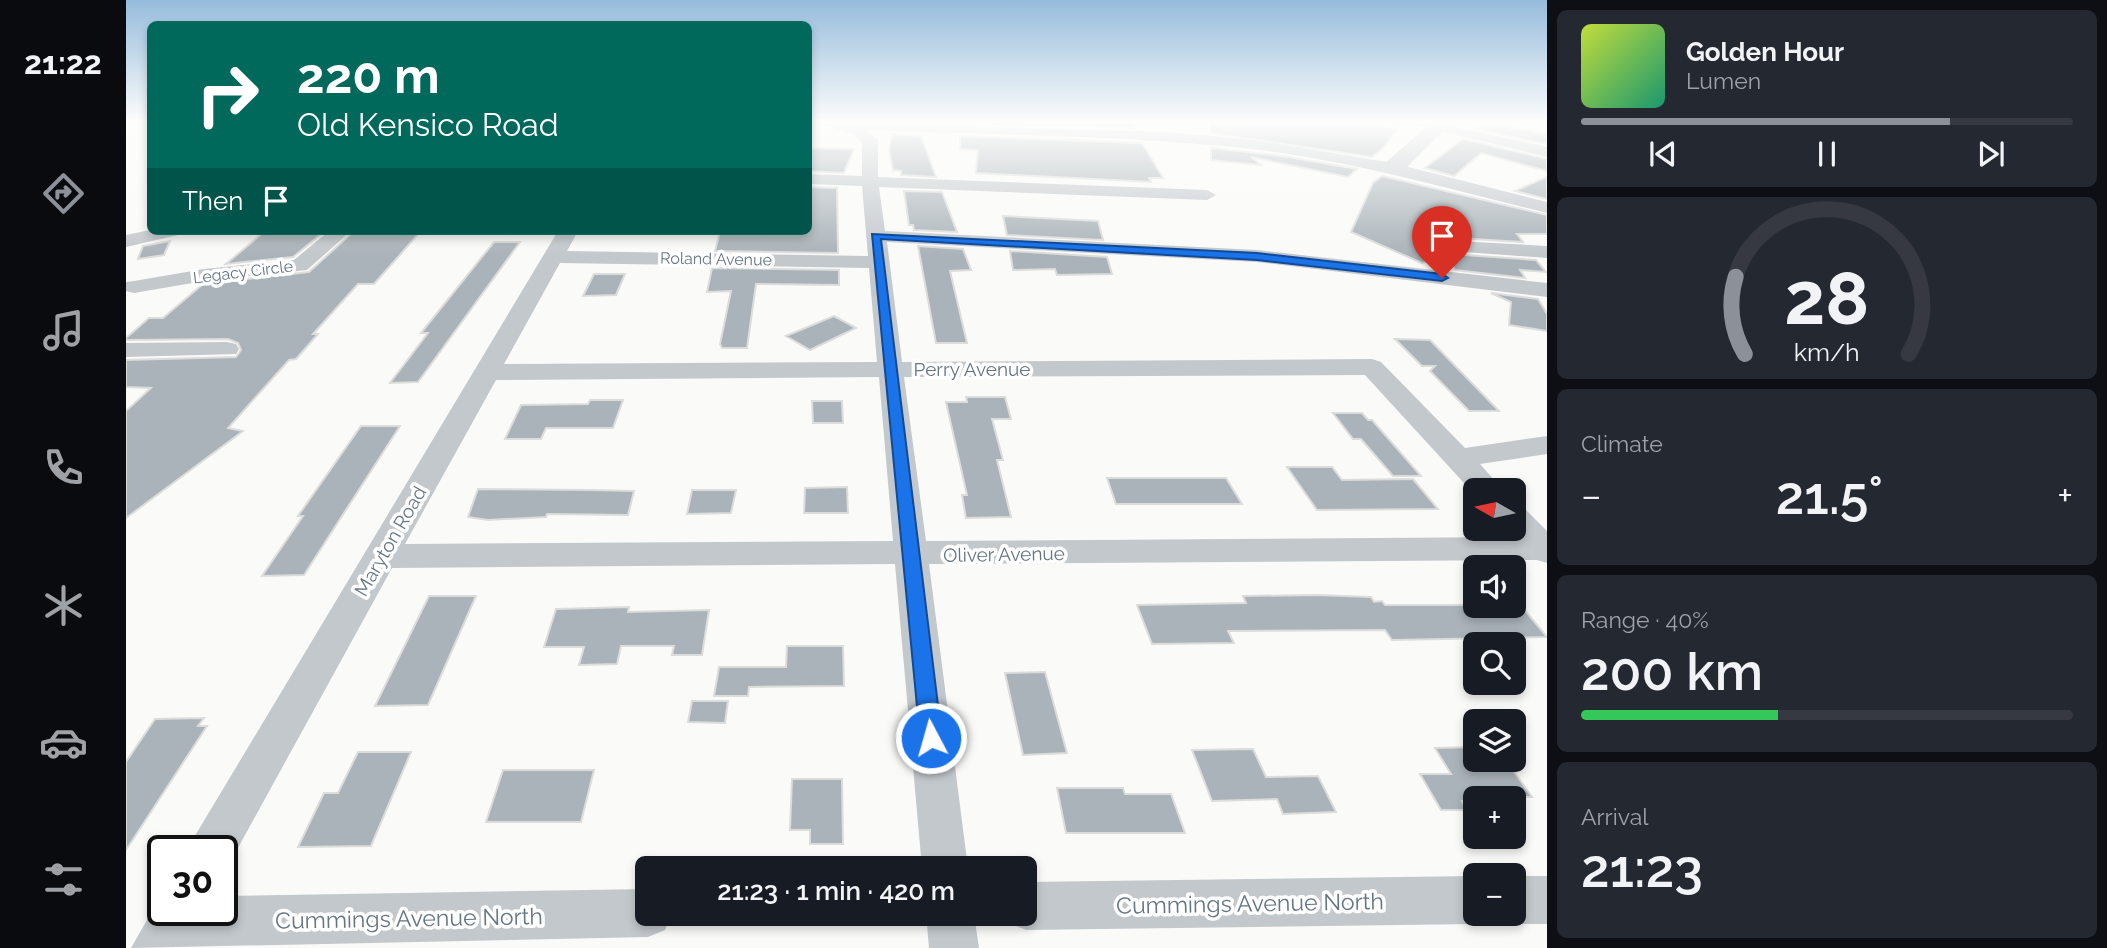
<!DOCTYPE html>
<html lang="en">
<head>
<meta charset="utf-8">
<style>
  body { margin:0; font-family:Raleway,sans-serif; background:#242831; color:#f1f3f6; height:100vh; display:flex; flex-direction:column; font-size:26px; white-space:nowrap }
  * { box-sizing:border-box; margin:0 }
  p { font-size:23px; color:#9ea1a6 }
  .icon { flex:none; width:38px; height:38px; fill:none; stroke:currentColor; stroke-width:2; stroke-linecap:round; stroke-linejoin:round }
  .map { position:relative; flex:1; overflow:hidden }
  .panel { display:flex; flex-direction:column; gap:10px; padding:10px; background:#0d0f14; width:560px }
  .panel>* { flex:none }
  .top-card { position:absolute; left:21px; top:21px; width:665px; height:214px; border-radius:10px; box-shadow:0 4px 10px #0003; background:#00695c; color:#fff; overflow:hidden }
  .needle { width:46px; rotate:279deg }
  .fabs { position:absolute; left:1337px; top:478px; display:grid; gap:14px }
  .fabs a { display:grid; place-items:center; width:63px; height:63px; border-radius:10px; background:#171b24; box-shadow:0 4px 10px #0003; font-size:35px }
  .speed { position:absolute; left:21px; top:835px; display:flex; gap:14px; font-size:35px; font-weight:700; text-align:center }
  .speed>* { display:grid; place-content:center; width:91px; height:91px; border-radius:50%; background:#171b24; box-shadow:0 4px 10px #0003; line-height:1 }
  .speed .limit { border:4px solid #111; border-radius:10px; background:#fff; color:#111 }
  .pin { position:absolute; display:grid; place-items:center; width:60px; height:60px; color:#fff; margin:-72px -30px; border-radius:50% 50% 50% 0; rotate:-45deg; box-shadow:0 0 7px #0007 }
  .pin .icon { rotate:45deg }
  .me { position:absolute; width:77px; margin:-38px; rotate:354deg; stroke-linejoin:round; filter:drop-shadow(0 0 5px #0008) }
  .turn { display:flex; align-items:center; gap:24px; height:147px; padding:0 35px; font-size:32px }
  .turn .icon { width:91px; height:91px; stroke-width:2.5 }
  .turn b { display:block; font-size:49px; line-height:60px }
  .then { display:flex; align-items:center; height:66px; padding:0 35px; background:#0003; gap:14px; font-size:26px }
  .big { font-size:52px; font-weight:600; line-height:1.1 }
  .panel .widget { flex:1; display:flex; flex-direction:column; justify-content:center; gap:10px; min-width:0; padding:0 24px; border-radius:10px; background:#242831 }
  .panel .dial { align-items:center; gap:0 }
  .dial svg { height:182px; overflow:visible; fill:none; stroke:#363941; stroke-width:7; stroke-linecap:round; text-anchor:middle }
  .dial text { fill:#f1f3f6; stroke:none }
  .song { display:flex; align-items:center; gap:21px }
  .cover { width:84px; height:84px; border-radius:10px; background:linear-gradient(135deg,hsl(70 70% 55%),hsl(160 70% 35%)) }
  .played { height:7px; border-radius:4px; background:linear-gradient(90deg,#8c9099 75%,#363941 75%) }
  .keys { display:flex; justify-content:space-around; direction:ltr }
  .heat { display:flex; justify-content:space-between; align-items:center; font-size:38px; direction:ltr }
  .charge { height:10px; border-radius:5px; background:linear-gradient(90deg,#34c759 40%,#363941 0) }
  .trip { position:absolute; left:509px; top:856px; width:402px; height:70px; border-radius:10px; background:#171b24; box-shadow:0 4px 10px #0003; font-weight:600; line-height:70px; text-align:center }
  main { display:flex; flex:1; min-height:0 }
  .tab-bar { display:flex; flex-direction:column; width:126px; justify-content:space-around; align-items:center; background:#090b0e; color:#9ea1a6 }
  .tab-bar .icon { width:49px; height:49px }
  .tab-bar .selected { color:#8c9099 }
  .tab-bar b { font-size:32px; color:#f1f3f6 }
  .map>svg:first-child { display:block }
  .building { fill:#aab3b9; stroke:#dcdcda; stroke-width:2 }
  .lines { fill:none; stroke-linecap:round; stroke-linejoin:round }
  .minor { fill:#c3c8cc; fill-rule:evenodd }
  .tertiary { fill:#c3c8cc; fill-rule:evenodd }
  .route { fill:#1a73e8; stroke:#114b97; stroke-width:2 }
  .labels { text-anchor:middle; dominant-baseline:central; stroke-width:7; stroke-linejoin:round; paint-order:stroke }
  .far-street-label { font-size:16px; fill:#657683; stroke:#fff }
  .street-label { font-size:19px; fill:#657683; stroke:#fff }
  .near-street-label { font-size:23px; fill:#657683; stroke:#fff }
</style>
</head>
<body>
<main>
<nav class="tab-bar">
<b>21:22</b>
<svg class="icon selected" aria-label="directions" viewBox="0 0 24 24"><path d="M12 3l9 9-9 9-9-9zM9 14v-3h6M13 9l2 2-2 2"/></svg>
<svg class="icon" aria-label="music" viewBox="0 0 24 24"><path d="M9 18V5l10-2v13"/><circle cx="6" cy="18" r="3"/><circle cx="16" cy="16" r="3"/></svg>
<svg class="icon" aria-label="phone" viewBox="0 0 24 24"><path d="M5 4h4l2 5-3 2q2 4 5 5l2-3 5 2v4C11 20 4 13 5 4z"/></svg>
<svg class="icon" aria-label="climate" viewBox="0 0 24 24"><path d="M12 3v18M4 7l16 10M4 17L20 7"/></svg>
<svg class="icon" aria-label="car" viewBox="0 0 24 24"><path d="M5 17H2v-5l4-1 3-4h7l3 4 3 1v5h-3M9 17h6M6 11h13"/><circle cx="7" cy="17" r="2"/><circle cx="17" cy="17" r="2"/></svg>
<svg class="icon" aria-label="filters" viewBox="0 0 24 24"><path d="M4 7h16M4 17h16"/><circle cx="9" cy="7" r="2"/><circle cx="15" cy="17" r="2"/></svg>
</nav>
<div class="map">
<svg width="1421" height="948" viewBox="0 0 1421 948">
  <rect width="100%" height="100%" fill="#fafaf8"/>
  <path class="building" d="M834,122H1004L1008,128L834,123Z
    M1084,122L1121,126V122H1237L1271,129L1258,147L1246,157L1084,133Z
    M1359,122L1421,134V144L1349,129Z
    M766,134L795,136L810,177L775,175V171L767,170L763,150Z
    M834,136L1016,143L1037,178H1023L1025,182L850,173L852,150L834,149Z
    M1337,139L1421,159V171L1355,153L1328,176L1299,168Z
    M682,148L728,149L718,173L682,171Z
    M1085,148L1163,157L1231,169L1222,177L1125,157L1135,165L1085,160Z
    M1256,176L1421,215V234H1391L1397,242L1331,238L1323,240L1318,247L1324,254L1410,260L1420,272L1394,270L1399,278L1329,270L1327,266L1316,265L1312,259L1296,263L1225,232L1247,183Z
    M1421,177V199L1389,191Z
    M682,187L711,188L712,253L589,251L594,231L682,232Z
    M778,191L816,192L831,232L788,230L787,225H783Z
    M877,216L972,221L977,240L881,235Z
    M139,231H199L167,257L100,264Z
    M228,231H295L248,284H232L187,334H192L170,359L163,360L102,428L117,431L0,518V411L25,388L0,387V360L110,357L115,350L112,343L102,339L0,340V338L23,318H37L77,284L183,272Z
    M44,241L38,255L12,259L17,246Z
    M368,242H394L292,382L264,383L302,333H295Z
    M792,246L837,249L845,270L824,271L841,343H810Z
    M884,251L981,257L986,274L931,275L929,269L887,270Z
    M586,268L713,270V285L630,284L621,348H596L594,344L605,291L581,292Z
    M468,274H499L490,295L457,296Z
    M1365,293L1412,299L1421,314V331L1383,325L1385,302Z
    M708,316L730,328L684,350L660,336Z
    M1269,339L1304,340L1373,411H1343L1304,371L1309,366H1296Z
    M840,397H879L885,419H866L877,460H871L885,517L840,518L836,495H841L820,402H841Z
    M464,400H497L487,428H420L415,439H379L395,405L462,404Z
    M686,401H716L717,423H687Z
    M1207,413H1236L1242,420H1246L1295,476H1267L1235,439H1227Z
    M235,426H274L178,575L136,576L177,516H172Z
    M1161,467H1206L1216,480L1287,479L1312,509L1191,510Z
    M981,478H1100L1116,504H990Z
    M721,487L722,513H678L679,488Z
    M352,489L465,490L508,491L502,515L421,514L420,517L362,520L342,517Z
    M566,490H610L605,513L561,514Z
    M1191,595L1245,597L1248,602L1256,601L1259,605H1346L1340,596H1349V606H1388V597L1421,637L1266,640L1259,630L1102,631L1108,643L1026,644L1011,605L1120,603L1117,596Z
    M303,596H350L302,705L249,706Z
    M503,607L502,612L583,610L576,655H546L548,646H495L491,664L453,665L458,647H418L430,609Z
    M661,646H717L718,686L623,687L622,696H588L593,667H660Z
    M919,672L941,753L897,755L879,673Z
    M566,701H602L599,723L562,722Z
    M78,718L72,726H81L0,850V762L29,719Z
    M1349,747V760H1380L1406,797H1342L1345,801H1336L1341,810H1315L1294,774H1325L1309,748Z
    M1127,749L1140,777L1192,776L1210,812L1157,814L1151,799L1086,801L1066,750Z
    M232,752H285L245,846L172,847L198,793H212Z
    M377,770H468L455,822H360Z
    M666,779H716L717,844H684V830H664Z
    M931,788H997L999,794H1045L1059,833H940Z"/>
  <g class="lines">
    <path class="minor" d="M689,122L1042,132L1129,140L1267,163L1421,202V213C1323,189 1227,161 1126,149C998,135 869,135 740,130L752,140V177L1081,190L1090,195L1081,200L753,187L759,231L1131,250L1421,283V297L1131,262L761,242L776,362L1246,359L1255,362L1339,448L1421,436V454L1354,464L1377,490H1349V495L1239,375L778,377L800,541L1389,537L1381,528H1388V505L1399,509L1421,531V563L1411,560L803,564L842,868H796L769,564L266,568L102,866L96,868V850H63L70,834L432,231H452L441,251L742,256L736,186L682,184V174L736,176V142L727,134ZM434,263L743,268L751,362L378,364ZM753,377L767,541L279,544L370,380Z
      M1278,122H1306L1421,147V157Z
      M24,230V231H55L52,235L0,247V235Z
      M203,231H225L181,270L78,281L8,293L0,291V282L8,281L78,269L168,260Z
      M1331,241L1421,246V258L1324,251L1321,247L1324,243Z
      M101,342L110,344L113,349L110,354L0,357V343Z
      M1349,876V914H1368L1349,924L900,930L883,923L879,914H900V882Z
      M1388,876H1421V924H1388L1371,917L1369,914H1388Z
      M522,889V914H546L539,930L522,937L5,948L37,892V910H96V896Z
      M800,914H848L853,948H803Z"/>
    <path class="tertiary" d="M1306,122H1326L1275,173H1259L1256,168L1259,163Z"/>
  </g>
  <linearGradient id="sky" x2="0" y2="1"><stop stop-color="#96bcdc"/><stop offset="0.48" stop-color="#fdfdfc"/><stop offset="1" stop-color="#fdfdfc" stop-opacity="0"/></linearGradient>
  <rect width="1421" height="255" fill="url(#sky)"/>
  <path class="route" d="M746,234L1131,253L1316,274L1322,278L1316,281L1131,260L755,239L816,738L813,744L805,747L797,744L794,738Z"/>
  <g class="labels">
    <g class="far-street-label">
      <text transform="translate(590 259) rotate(1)">Roland Avenue</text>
      <text transform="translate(117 272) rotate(-7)">Legacy Circle</text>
    </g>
    <g class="street-label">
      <text x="846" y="369">Perry Avenue</text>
      <text transform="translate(264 541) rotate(-60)">Maryton Road</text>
      <text transform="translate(878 554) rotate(-1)">Oliver Avenue</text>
    </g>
    <g class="near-street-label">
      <text transform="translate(1124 903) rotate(-1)">Cummings Avenue North</text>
      <text transform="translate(283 918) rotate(-1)">Cummings Avenue North</text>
    </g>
  </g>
</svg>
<div class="fabs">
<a><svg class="needle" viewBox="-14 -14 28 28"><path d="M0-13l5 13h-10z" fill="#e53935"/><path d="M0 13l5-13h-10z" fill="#9ea1a6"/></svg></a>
<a><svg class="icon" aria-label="sound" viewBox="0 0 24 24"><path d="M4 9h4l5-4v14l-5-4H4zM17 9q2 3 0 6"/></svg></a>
<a><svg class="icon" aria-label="search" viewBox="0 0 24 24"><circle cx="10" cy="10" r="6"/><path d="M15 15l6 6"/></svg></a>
<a><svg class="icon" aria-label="layers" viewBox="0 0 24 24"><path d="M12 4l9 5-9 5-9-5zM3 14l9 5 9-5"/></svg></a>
<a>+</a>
<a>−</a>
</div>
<div class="speed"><div class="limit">30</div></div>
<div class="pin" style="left:1316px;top:278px;background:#d93025"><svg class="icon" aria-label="arrive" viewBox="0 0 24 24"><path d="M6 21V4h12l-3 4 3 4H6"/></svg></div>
<svg class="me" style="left:805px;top:738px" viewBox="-20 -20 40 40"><circle r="17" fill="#1a73e8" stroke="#fff" stroke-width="3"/><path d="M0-11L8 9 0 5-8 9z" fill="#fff"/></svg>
<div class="trip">21:23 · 1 min · 420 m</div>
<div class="top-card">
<div class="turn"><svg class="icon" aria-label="right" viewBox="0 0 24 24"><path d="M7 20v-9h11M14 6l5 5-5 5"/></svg><div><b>220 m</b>Old Kensico Road</div></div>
<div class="then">Then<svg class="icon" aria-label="arrive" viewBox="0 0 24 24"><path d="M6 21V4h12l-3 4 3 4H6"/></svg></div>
</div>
</div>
<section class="panel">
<div class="widget">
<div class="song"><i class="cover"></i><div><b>Golden Hour</b><p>Lumen</p></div></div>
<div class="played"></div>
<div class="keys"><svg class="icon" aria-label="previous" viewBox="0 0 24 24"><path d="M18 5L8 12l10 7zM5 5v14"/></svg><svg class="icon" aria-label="pause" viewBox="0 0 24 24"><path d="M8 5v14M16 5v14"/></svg><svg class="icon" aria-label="next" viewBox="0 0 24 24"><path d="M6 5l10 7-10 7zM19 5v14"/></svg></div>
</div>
<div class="widget dial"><svg viewBox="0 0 100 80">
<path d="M14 69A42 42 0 1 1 86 69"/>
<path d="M14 69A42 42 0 0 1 10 35" stroke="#8c9099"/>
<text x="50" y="56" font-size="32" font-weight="700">28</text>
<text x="50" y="72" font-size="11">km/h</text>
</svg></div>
<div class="widget"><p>Climate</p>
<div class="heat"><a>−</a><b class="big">21.5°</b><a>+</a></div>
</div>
<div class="widget"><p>Range · 40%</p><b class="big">200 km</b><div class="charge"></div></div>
<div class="widget"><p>Arrival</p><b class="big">21:23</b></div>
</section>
</main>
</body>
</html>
